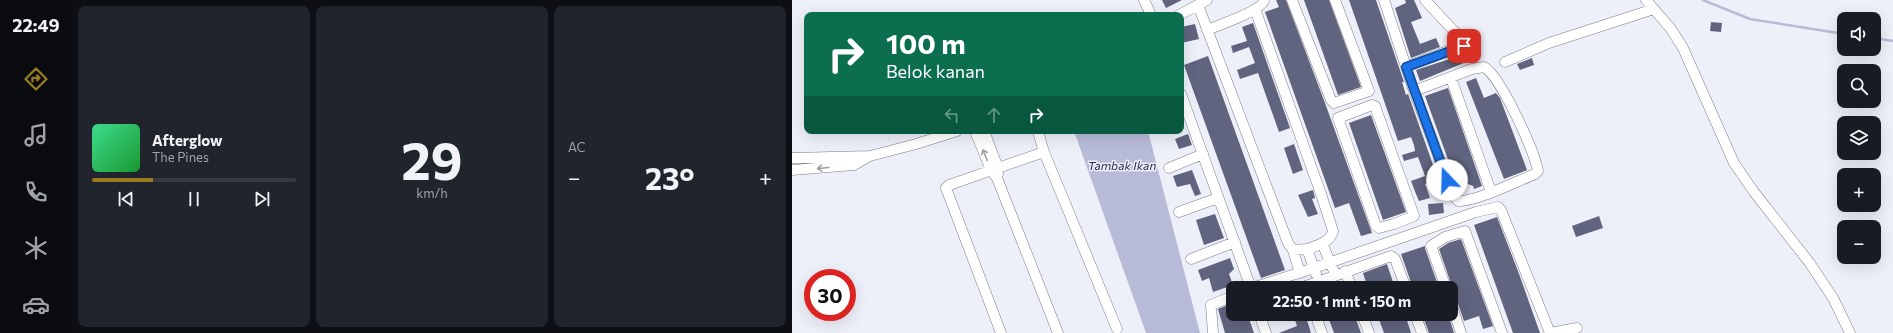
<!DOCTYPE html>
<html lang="id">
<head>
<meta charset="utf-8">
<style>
  body { margin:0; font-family:Commissioner,sans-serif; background:#20242c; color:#f1f3f6; height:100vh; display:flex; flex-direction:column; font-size:15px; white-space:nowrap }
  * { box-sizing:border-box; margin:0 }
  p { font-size:13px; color:#9ea1a6 }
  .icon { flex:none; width:22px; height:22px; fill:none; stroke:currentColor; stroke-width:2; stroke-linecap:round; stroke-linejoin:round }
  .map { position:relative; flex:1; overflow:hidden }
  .side { display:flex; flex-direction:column; gap:6px; padding:6px; background:#0d0f14; width:720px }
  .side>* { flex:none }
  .guide { position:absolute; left:12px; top:12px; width:380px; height:122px; border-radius:8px; box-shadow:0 4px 16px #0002; background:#0b6e4f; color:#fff; overflow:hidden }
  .controls { position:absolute; left:1045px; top:12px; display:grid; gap:8px }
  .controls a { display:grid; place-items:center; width:44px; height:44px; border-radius:8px; background:#171b24; box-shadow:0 4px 16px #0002; font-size:20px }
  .speed { position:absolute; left:12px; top:269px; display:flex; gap:8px; font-size:20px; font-weight:700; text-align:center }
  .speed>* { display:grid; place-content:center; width:52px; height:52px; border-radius:50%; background:#171b24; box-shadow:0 4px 16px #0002; line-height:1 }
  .speed .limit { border:6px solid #d22; background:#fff; color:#111 }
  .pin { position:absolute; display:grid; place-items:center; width:34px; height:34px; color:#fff; margin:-17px; border-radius:8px; box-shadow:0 2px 6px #0006 }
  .me { position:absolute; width:44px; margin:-22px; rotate:339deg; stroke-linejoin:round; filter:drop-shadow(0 0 3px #0008) }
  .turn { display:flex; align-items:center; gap:14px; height:84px; padding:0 16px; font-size:18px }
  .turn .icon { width:52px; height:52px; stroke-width:2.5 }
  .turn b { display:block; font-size:28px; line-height:34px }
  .lanes { display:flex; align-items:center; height:38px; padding:0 16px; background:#0003; justify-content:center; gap:20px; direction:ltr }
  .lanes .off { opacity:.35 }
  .big { font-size:30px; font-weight:700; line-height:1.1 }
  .side .tile { flex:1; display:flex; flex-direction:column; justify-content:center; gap:6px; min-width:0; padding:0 14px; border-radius:8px; background:#20242c }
  .side .dial { align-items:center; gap:0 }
  .dial b { font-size:52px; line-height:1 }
  .song { display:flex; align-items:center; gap:12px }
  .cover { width:48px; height:48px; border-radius:6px; background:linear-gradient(135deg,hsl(150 70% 55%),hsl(130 70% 35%)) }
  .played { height:4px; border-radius:2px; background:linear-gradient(90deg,#967b22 30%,#363941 30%) }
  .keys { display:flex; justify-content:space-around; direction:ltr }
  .heat { display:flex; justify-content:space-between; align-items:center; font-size:22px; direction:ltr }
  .side .tiles { flex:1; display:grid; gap:6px; grid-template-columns:repeat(3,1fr) }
  .trip { position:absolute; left:434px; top:281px; width:232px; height:40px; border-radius:8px; background:#171b24; box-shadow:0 4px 16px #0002; font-weight:700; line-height:40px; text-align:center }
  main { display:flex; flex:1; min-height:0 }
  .tabs { display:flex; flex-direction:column; width:72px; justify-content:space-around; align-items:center; background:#090b0e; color:#9ea1a6 }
  .tabs .icon { width:28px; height:28px }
  .tabs .on { color:#967b22 }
  .tabs b { font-size:18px; color:#f1f3f6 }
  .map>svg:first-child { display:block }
  .water { fill:#b8bbd8 }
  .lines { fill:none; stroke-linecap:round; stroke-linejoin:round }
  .stream { stroke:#b8bbd8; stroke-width:2.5 }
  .building { fill:#61647e }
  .street-casing { stroke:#7d7e87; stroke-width:11 }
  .street { stroke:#fff; stroke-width:10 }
  .oneway { stroke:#9f9fa0 }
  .route-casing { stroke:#114b97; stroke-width:10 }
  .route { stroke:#1a73e8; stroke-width:7 }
  .labels { text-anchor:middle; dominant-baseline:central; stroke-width:3; stroke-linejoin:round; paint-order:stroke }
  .water-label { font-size:12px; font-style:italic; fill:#27274f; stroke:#edeff9 }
</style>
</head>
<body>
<main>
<nav class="tabs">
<b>22:49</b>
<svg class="icon on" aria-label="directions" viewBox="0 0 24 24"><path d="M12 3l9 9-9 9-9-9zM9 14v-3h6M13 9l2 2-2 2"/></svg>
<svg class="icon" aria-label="music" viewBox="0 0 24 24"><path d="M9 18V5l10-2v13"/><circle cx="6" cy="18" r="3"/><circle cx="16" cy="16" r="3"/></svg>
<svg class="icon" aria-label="phone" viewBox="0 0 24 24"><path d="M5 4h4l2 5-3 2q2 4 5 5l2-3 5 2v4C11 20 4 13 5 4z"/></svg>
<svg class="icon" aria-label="climate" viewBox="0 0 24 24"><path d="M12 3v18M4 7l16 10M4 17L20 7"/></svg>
<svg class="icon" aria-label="car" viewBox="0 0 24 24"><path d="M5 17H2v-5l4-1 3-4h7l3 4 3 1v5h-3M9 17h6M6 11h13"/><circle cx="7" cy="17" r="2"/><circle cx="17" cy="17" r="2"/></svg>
</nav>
<section class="side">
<div class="tiles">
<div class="tile">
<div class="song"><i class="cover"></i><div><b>Afterglow</b><p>The Pines</p></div></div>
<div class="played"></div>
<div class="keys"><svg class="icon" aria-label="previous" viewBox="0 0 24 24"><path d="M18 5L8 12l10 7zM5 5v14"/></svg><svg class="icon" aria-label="pause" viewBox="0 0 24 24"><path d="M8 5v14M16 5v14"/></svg><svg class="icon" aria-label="next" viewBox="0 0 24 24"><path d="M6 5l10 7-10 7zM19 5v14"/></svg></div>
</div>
<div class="tile dial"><b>29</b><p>km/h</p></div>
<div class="tile"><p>AC</p>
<div class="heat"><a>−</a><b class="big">23°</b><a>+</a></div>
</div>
</div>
</section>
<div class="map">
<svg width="1101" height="333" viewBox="0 0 1101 333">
  <rect width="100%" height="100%" fill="#edeff9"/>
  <path class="water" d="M282,131H356L408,333H354Z"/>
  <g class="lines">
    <path class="stream" d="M911,0L958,19L1052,34
      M1082,38L1101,41"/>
  </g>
  <path class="building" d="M370,0H390L374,8Z
    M484,0H494L533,103L580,233L569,236L557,203L543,208L473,12L487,7Z
    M512,0H537L569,87L546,95Z
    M557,0H584L612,82H610L614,95L616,94L646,179L633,184L638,198L627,201L624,194L619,181L633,176L626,157L612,161L610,155L623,151L622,145L619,137L606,141Z
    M613,0H622L630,18L619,22L628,44L644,38L648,47L619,58L603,8L614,3Z
    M919,22L930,23L929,32L918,31Z
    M461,23L498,128L487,132L466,73L448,79L445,70L463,63L457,47L441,53L439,46L455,41L450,27Z
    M403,24L407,39L389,43V27Z
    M676,53L679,60L628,81L624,70Z
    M416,56L493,270L469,278L392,65Z
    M740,58L742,65L728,70L725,64Z
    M684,78L692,98L704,93L708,98L735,170L712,179L674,82Z
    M656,88L690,186L682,189L681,186L676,184L666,187L633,96Z
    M579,115L614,212L591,220L557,123Z
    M396,134L400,145L387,149L383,139Z
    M502,144L511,170L501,174L492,148Z
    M400,170L409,194L403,196L398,184L385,187L381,176Z
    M521,190L523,198L520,199L526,214L516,217L506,195Z
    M651,203L652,213L637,215L636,204Z
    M423,214L432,238L412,245L404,220Z
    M807,216L811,228L784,237L780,226Z
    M705,217L726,271L748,333H721L682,225Z
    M669,239L701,326L691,329L687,316L672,321L647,249L656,243Z
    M633,246V248L647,288H621L609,254Z
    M438,258L442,269L437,274L441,285L421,292L417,278L410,281L406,270Z
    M595,264L603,288H576L571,273Z
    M438,304L444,320L456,316L462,333H433L426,309Z
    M501,314H513L519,333H487L505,326Z
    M535,314H562L569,333H542Z
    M585,314H613L619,333H592Z
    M630,314H656L662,333H637Z"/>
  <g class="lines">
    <g class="street-casing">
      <path id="street" d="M352,0L359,15
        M500,0L539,100L542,103L577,91L543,0
        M592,0L622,91
        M854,0L879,29L891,48L942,163L962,192L1017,262L1041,298L1058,333
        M406,5L496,243L501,250L515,249L522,268L684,212L706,207L709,210L758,333
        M463,9L529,194L541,231C539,242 524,246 515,249
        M387,15L415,0
        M415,30C425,26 471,10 472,0
        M713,62L757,43L862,9
        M614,67L674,44L633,0
        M692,67C708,75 743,152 746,171L743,174C725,181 684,202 666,201L661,195L622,91L680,69Z
        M659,78L699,192
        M389,94L459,288
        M580,105L583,106L622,216L602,224L587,228L584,226L546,118Z
        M183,131L199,170L205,178L266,333
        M192,131L206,168V174
        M246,132L252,152
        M0,158L78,156L124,144L165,131
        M377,168L411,154
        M0,170L62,165L78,156
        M387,212L426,198
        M530,243L541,269
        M501,250L508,273
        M399,259L443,242
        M553,271L560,288
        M460,288L522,268L524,274
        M514,288V286L599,256L603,259L614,288
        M654,288L639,246L653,237L673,231L710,333
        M659,303L669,333
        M467,314L474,333
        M523,314L530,333
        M570,314L577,333
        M623,314L630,333
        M209,333L154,188L157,185L252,152L325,329
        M421,333L419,305L441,296
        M758,333L785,328"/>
    </g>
    <use href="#street" class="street"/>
  </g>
  <defs><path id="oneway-shaft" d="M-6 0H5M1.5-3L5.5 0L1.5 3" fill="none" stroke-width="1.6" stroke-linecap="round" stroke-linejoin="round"/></defs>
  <g class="oneway">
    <use href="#oneway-shaft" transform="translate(193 155) rotate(-112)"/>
    <use href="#oneway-shaft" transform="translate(31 168) rotate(175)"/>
  </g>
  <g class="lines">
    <g class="route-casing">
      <path id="route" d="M655,180L614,67L672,46"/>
    </g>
    <use href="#route" class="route"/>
  </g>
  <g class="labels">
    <g class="water-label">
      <text x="330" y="165">Tambak Ikan</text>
    </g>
  </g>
</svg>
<div class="controls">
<a><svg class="icon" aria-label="sound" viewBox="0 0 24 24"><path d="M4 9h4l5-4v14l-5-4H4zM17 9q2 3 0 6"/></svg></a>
<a><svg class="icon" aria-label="search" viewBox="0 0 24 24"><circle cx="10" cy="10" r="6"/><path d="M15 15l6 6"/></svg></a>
<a><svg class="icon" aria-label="layers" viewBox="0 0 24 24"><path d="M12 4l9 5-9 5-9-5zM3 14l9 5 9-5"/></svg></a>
<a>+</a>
<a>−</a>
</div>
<div class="speed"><div class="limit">30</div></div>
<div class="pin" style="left:672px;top:46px;background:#d93025"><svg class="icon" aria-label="arrive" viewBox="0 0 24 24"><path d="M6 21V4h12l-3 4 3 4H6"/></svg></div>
<svg class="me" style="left:655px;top:180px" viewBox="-20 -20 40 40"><circle r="19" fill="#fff"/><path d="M0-13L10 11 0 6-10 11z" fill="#1a73e8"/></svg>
<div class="trip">22:50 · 1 mnt · 150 m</div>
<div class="guide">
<div class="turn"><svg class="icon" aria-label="right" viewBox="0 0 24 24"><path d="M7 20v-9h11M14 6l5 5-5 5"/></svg><div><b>100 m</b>Belok kanan</div></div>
<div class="lanes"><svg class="icon off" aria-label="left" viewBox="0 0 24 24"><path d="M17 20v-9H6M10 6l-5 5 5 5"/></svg><svg class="icon off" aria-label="ahead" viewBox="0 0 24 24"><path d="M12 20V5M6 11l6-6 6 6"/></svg><svg class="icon" aria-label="right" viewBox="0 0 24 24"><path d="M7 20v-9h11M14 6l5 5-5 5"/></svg></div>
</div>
</div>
</main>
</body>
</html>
